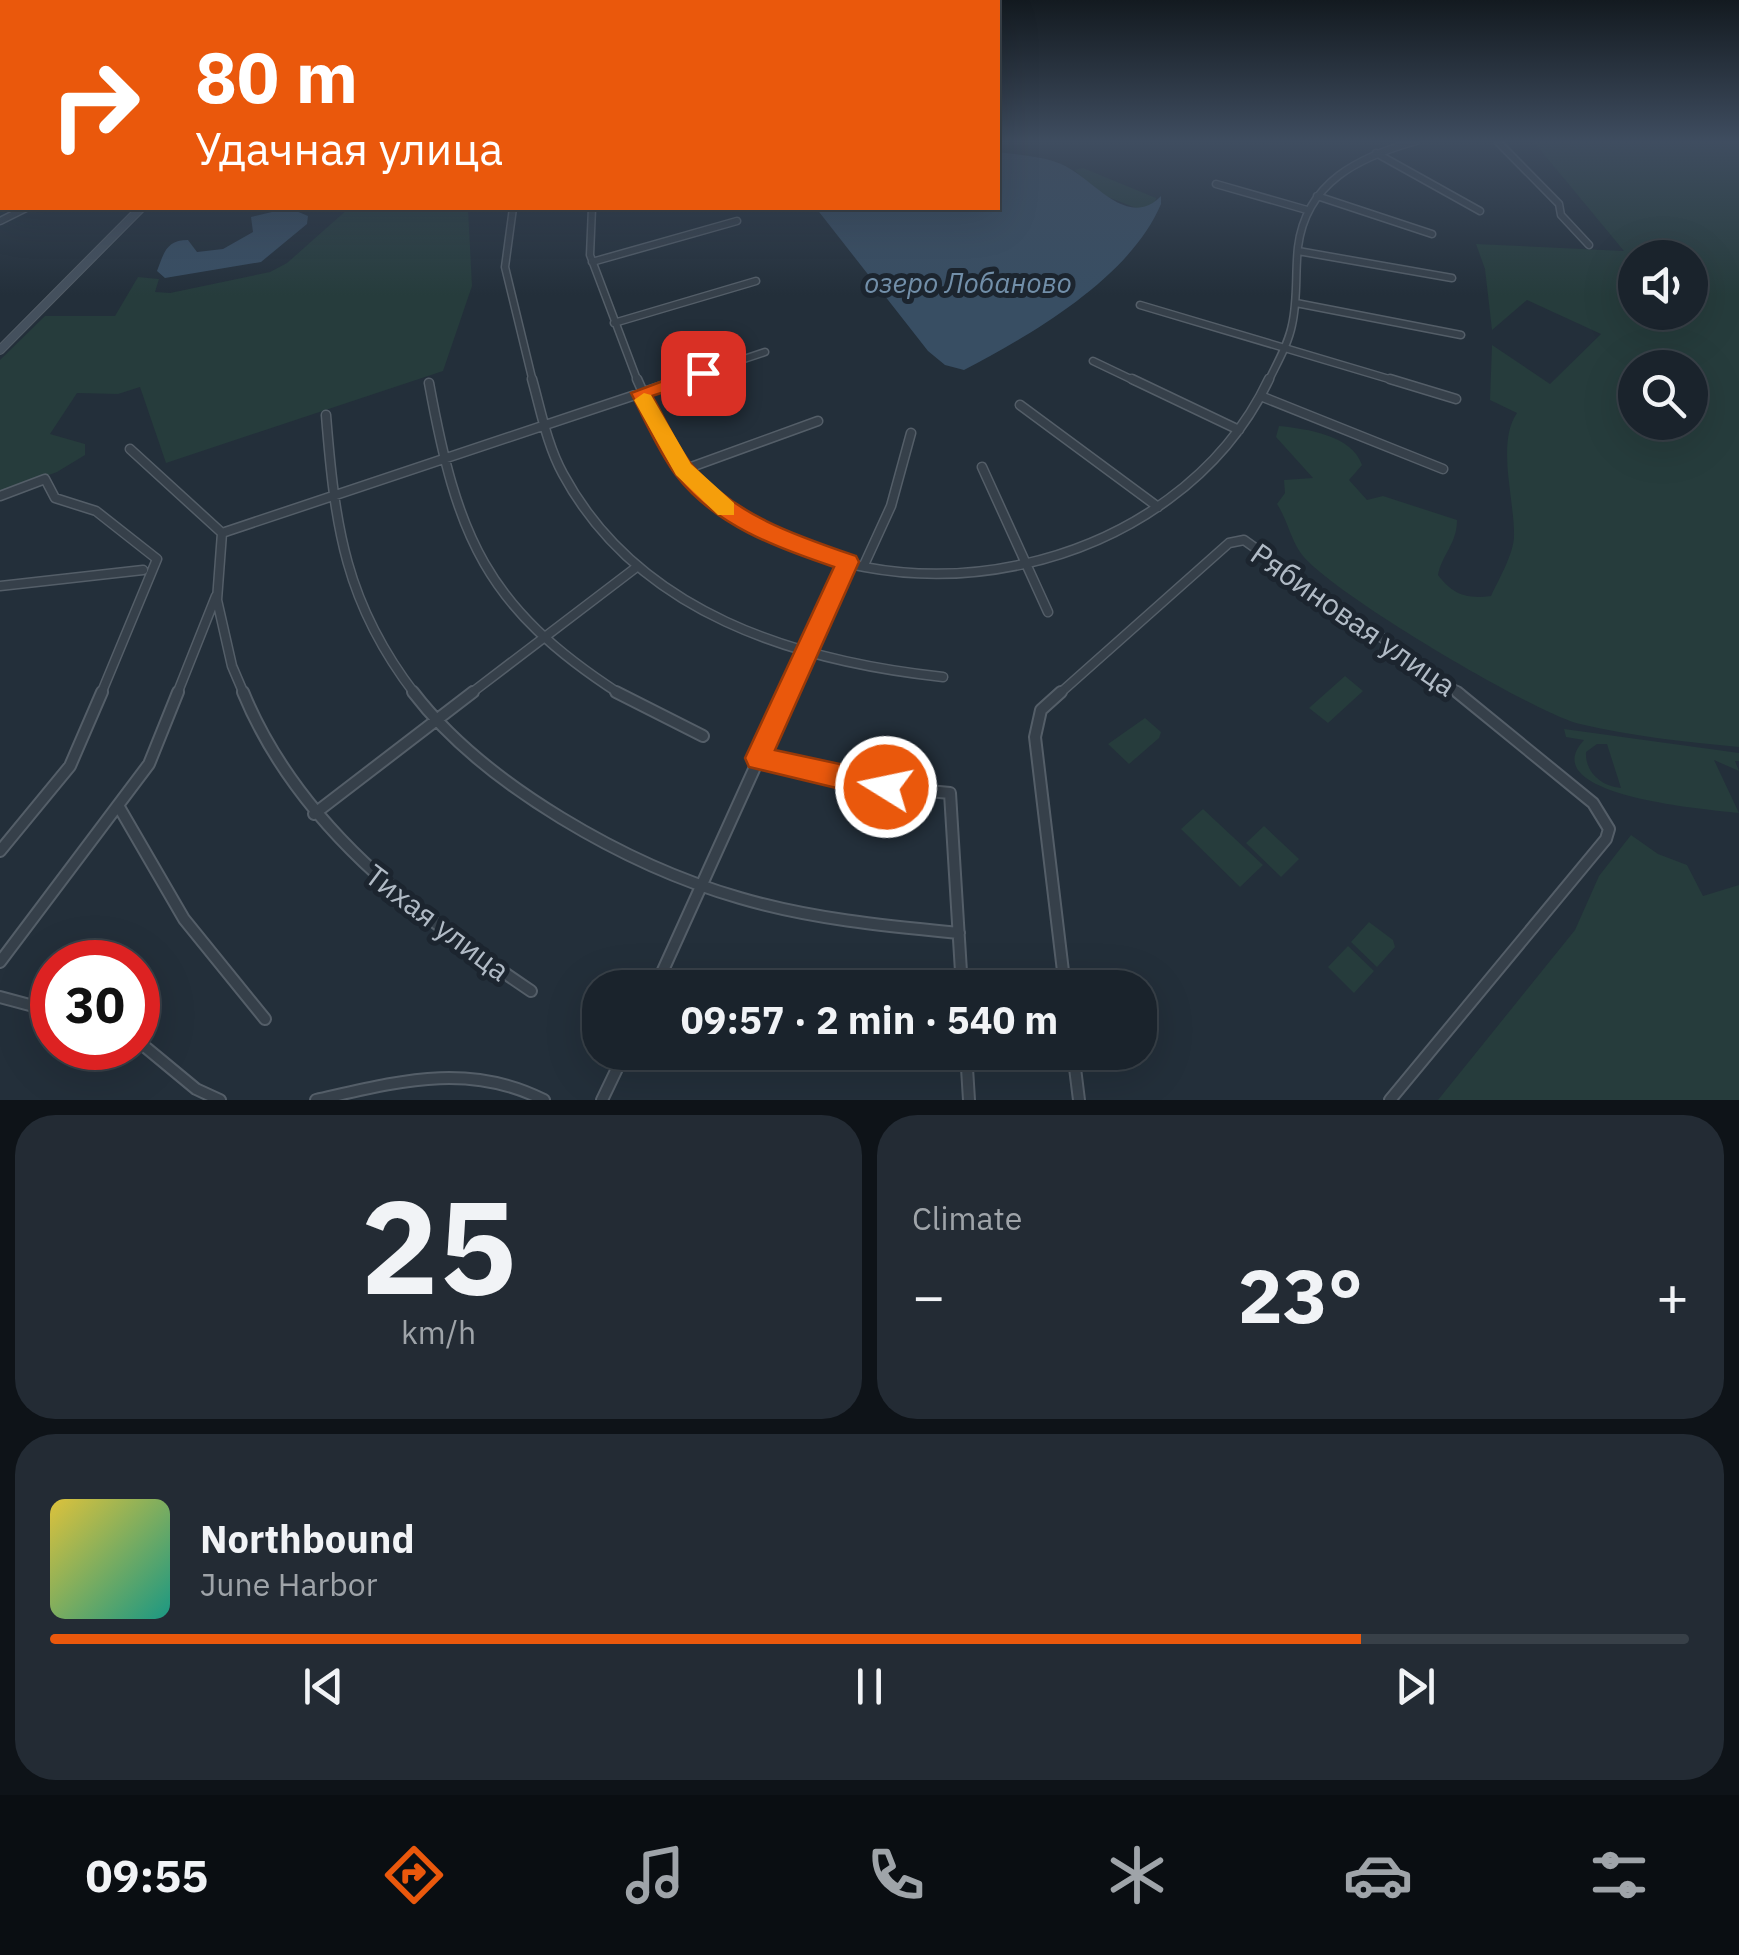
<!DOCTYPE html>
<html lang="en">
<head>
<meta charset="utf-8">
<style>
  body { margin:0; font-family:"IBM Plex Sans",sans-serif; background:#232b34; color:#f1f3f6; height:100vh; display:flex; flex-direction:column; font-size:38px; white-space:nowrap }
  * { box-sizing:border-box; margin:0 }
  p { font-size:32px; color:#9fa4a9 }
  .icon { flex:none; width:55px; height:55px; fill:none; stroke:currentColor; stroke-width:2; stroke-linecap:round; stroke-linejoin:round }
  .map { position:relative; height:1100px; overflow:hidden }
  .side { display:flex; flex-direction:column; gap:15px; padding:15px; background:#0e1318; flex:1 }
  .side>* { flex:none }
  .top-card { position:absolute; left:0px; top:0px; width:1000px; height:210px; box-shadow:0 10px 40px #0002,0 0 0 2px #384048; background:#ea580c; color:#fff; overflow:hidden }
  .fabs { position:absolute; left:1618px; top:240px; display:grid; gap:20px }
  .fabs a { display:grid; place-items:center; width:90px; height:90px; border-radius:50%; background:#1a232c; box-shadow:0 10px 40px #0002,0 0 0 2px #384048; font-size:50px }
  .speed { position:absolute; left:30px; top:940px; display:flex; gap:20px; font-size:50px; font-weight:700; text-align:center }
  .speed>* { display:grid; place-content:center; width:130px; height:130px; border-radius:50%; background:#1a232c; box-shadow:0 10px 40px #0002,0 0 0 2px #384048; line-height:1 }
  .speed .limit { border:15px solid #d22; background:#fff; color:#111 }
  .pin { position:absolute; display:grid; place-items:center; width:85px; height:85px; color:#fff; margin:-42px; border-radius:20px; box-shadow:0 5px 15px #0006 }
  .me { position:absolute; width:110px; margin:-55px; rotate:280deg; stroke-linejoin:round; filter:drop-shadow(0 0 8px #0008) }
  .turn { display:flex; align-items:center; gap:35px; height:210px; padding:0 30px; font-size:45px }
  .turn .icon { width:130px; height:130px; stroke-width:2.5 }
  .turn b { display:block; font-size:70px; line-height:85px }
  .big { font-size:75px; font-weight:800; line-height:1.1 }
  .side .widget { flex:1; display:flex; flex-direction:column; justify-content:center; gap:15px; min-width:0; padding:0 35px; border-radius:40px; background:#232b34 }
  .side .dial { align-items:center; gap:0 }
  .dial b { font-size:130px; line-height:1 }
  .song { display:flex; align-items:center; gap:30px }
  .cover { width:120px; height:120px; border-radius:15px; background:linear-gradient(135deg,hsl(50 70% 55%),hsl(170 70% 35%)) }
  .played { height:10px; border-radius:5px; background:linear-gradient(90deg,#ea580c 80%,#384048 80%) }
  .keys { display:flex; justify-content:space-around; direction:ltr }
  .heat { display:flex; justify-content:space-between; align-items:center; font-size:55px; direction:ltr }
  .side .tiles { flex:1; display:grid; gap:15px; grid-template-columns:1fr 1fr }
  .widget:last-child { grid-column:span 2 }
  .trip { position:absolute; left:582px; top:970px; width:575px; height:100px; border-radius:40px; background:#1a232c; box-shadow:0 10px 40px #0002,0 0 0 2px #384048; font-weight:800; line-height:100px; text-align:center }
  .dock { display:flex; height:160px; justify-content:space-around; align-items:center; background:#0a0e12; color:#9fa4a9 }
  .dock .icon { width:70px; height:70px }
  .dock .current { color:#ea580c }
  .dock b { font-size:45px; color:#f1f3f6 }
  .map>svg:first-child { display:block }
  .green { fill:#263c3c; fill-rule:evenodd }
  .water { fill:#384e63 }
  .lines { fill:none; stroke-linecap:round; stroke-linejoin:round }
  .minor-far2-casing { stroke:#545e68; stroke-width:9 }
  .minor-far1-casing { stroke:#545e68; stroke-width:11 }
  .minor-casing { stroke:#545e68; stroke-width:14 }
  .secondary-casing { stroke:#545e68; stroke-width:10 }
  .minor-far2 { stroke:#36404a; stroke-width:6 }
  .minor-far1 { stroke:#36404a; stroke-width:8 }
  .minor { stroke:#36404a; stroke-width:10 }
  .secondary { stroke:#44505d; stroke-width:8 }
  .route { fill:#ea580c; stroke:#983908; stroke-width:2.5 }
  .slow { fill:#f59e0b }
  .labels { text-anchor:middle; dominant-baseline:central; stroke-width:10; stroke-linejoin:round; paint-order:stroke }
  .far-water-label { font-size:28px; font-style:italic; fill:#728fa9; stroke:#1c252f }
  .street-label { font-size:30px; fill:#b1bbc6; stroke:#1c252f }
</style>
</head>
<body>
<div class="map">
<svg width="1739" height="1100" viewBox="0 0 1739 1100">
  <rect width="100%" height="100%" fill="#232f3a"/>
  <path class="green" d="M1533,141H1739V747C1686,742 1631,736 1580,724C1534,713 1324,589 1300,552C1290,537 1287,519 1277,504L1285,493L1284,480L1313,478L1276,437L1279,426C1307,429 1352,435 1362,465L1349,480L1367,500L1383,496L1457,520C1457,544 1442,554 1438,575C1453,595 1467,599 1491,596C1499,579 1513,555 1514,537C1515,501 1496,443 1517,413L1490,400L1492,345L1550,384L1601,334L1527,300L1492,330L1485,269L1476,244L1624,251ZM1635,258H1690V312H1635ZM1635,368H1690V422H1635Z
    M1083,168L1156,198L1155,204L1141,210L1103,195L1074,170Z
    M349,208H468L472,286L443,371L166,463L140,387L118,394L77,393L50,434L85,444V455L57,472L0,493V360L45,316H115L138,277L159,279L155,292L170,293L270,272L287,263Z
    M1345,676L1363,691L1328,723L1309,708Z
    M1145,718L1161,732L1159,738L1129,764L1108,744Z
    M1564,729L1739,753V761H1735L1739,771L1714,760L1739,813C1715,810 1531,797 1584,740L1566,737ZM1597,744H1607L1621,788C1601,786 1585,772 1586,752Z
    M1203,809L1263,865L1240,887L1181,829Z
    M1264,826L1299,859L1281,877L1246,843Z
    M1631,835L1658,854L1687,865L1703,896L1739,885V1100H1438L1575,930L1599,876Z
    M1369,922L1393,940L1395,947L1377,967L1351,942Z
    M1348,946L1374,971L1354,993L1328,967Z"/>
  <path class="water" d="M998,152C1018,155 1042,156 1061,164C1094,178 1127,231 1161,196V204C1130,278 1031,335 964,370L945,365L928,351L816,208H998Z
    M289,208L308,216L307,224L261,262L165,278L157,271C164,253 166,240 188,240L197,252L223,249L253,232L251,217Z"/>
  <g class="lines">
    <g class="minor-far2-casing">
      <path id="minor-far2" d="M1497,141L1559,204L1561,215L1589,245
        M1376,153L1480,211
        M1216,184L1307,210
        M1317,196L1432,234
        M513,208L505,267L533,382
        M592,208L590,255L638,382
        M0,221L26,208
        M1298,251L1452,278
        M592,262L737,221
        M1296,303L1461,335
        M1140,305L1399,382
        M614,323L756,281
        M1093,361L1137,382
        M675,382L765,352
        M1268,382C1277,363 1288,345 1292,325C1298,299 1295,273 1298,247C1306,182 1359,157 1416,141"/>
    </g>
    <g class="minor-far1-casing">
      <path id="minor-far1" d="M532,379C541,411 547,445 563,474C638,613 795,661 943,677
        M637,379C656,424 683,473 721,503C890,636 1177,574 1269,379
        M1132,379L1239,430
        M1390,379L1456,399
        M429,383C457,536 485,607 620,694
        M1263,397L1443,469
        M1020,405L1158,507
        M326,415C335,527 345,603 415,694
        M130,449L222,533L217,600L232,666L244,694
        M982,467L1048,612
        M683,470L818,421
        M0,496L45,479L55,498L96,511L157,559L101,694
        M222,533L683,379
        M864,565L891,506L911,433
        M0,586L143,570
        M177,694L216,596
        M470,694L638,566
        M788,694L848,562
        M1059,694L1229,543L1244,540L1461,694"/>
    </g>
    <g class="minor-casing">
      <path id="minor" d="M243,692C298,826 414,912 531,991
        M413,692C484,785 628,866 740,898C811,919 886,926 959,933
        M616,692L703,736
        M1061,692L1041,710L1035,737L1065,988
        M758,758L886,787L950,793L962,988
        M119,807L184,919L265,1019
        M314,814L473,692
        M0,851L70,766L102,692
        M0,962L149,764L178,692
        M655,988L789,692
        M0,997L52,1011
        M138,1041L196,1089L220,1100
        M966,1052L969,1100
        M1073,1052L1079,1100
        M316,1100C396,1082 467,1061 544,1100
        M602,1100L625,1052
        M1390,1100L1606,839L1609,829L1593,803L1457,692"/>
    </g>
    <g class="secondary-casing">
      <path id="secondary" d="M0,350L141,208"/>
    </g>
    <use href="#minor-far2" class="minor-far2"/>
    <use href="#minor-far1" class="minor-far1"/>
    <use href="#minor" class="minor"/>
    <use href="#secondary" class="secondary"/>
  </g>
  <linearGradient id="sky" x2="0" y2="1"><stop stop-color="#131a20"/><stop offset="0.48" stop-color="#3f4d60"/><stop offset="1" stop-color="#3f4d60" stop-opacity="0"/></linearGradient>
  <rect width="1739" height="295" fill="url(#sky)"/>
  <path class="route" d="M703,366L712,373L710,377L652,396C665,418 676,446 692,465C734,515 797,536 856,556L859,562L775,750L886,774L896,778L900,787L896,796L886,800L749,767L745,758L834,567C777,548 714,525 676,475C658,451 645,420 631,393Z"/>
  <path class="slow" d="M644,393L651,395L691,464L734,503V515H718L676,475L634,400Z"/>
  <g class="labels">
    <g class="far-water-label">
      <text x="968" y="282">озеро Лобаново</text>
    </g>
    <g class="street-label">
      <text transform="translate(1354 619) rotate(35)">Рябиновая улица</text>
      <text transform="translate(438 922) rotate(37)">Тихая улица</text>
    </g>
  </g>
</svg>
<div class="fabs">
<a><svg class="icon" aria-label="sound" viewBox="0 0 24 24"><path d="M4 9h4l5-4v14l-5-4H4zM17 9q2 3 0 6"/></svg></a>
<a><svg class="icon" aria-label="search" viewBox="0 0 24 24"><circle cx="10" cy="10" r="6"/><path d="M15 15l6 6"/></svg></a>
</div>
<div class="speed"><div class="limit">30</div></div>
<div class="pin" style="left:703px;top:373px;background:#d93025"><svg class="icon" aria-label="arrive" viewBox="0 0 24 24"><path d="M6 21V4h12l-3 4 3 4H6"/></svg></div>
<svg class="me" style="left:886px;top:787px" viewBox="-20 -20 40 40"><circle r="17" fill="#ea580c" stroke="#fff" stroke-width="3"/><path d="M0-11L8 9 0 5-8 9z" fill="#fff"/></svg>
<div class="trip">09:57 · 2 min · 540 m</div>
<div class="top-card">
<div class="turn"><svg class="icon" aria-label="right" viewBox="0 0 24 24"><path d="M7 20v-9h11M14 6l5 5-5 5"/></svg><div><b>80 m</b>Удачная улица</div></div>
</div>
</div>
<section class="side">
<div class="tiles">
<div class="widget dial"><b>25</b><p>km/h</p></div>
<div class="widget"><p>Climate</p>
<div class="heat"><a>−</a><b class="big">23°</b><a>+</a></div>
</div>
<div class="widget">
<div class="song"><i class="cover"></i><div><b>Northbound</b><p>June Harbor</p></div></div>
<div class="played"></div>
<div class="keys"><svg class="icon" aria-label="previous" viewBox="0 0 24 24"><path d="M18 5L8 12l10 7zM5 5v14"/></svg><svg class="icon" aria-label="pause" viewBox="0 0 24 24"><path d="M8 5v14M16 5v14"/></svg><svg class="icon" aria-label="next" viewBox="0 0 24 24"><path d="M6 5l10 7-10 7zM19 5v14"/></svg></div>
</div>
</div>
</section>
<nav class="dock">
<b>09:55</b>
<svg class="icon current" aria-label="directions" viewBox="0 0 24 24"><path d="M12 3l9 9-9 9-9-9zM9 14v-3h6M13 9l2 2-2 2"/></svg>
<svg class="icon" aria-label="music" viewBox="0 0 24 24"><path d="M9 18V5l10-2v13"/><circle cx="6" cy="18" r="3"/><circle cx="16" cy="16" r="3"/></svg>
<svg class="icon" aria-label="phone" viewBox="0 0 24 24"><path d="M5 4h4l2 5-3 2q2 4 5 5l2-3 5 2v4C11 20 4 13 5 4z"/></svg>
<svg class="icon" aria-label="climate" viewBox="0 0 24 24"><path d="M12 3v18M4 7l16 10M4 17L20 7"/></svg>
<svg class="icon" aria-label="car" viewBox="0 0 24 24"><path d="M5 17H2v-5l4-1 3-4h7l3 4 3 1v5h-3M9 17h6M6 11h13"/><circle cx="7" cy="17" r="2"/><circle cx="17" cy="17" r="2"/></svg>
<svg class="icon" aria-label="filters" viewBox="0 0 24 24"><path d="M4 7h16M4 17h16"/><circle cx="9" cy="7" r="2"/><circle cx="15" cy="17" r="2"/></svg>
</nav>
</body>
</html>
